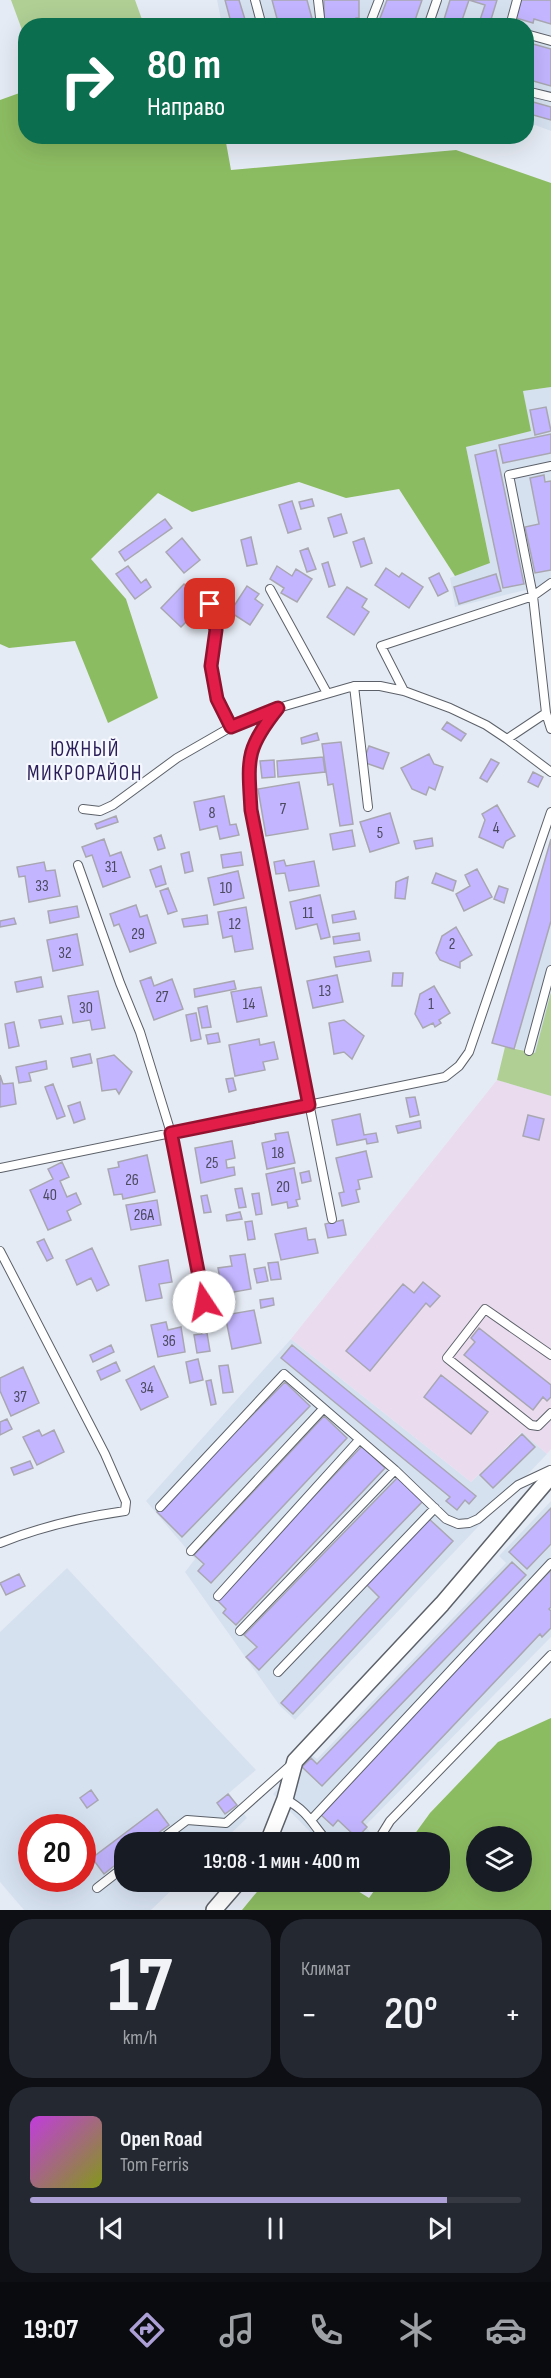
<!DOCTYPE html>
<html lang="ru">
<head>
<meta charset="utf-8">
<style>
  body { margin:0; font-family:"Sofia Sans Condensed",sans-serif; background:#242831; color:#f1f3f6; height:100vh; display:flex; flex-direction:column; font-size:22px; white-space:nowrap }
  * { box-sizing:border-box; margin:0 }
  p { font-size:20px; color:#9ea1a6 }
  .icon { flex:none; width:33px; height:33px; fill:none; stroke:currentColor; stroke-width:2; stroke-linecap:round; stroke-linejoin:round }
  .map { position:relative; height:1910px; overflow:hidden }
  .side { display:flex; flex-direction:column; gap:9px; padding:9px; background:#0d0f14; flex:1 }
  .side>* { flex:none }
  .guide { position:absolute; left:18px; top:18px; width:516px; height:126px; border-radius:24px; box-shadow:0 6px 24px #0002; background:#0b6e4f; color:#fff; overflow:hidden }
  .controls { position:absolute; left:466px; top:1826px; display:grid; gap:12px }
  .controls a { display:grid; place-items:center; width:66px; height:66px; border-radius:50%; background:#171b24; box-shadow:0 6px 24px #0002; font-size:30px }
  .speed { position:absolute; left:18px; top:1814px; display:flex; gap:12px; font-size:30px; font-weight:700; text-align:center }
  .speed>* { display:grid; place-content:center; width:78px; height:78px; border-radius:50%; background:#171b24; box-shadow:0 6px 24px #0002; line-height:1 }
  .speed .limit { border:9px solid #d22; background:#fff; color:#111 }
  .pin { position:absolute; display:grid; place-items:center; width:51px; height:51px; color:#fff; margin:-26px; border-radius:12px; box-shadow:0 3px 9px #0006 }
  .me { position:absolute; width:66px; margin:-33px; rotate:349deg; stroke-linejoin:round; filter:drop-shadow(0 0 4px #0008) }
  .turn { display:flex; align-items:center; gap:21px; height:126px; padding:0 30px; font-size:27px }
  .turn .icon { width:78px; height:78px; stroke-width:2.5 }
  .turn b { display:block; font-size:42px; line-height:51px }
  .big { font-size:45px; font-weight:600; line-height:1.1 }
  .side .tile { flex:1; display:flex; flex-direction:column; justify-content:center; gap:9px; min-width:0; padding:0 21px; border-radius:24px; background:#242831 }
  .side .dial { align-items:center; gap:0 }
  .dial b { font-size:78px; line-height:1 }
  .song { display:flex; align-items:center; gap:18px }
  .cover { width:72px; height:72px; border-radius:9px; background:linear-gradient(135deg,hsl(290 70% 55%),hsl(70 70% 35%)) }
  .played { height:6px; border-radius:3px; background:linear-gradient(90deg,#ac9fd6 85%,#363941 85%) }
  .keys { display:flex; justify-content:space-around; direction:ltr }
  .heat { display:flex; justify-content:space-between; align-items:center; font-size:33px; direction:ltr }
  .side .tiles { flex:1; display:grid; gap:9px; grid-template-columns:1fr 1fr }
  .tile:last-child { grid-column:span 2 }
  .trip { position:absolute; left:114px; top:1832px; width:336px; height:60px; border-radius:24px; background:#171b24; box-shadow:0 6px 24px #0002; font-weight:600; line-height:60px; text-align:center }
  .dock { display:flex; height:96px; justify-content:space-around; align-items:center; background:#090b0e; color:#9ea1a6 }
  .dock .icon { width:42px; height:42px }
  .dock .on { color:#ac9fd6 }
  .dock b { font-size:27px; color:#f1f3f6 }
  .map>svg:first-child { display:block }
  .built { fill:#d6e1f0; fill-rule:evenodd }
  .medical { fill:#eadbee }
  .green { fill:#afcf95 }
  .forest { fill:#8cbc62; fill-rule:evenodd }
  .building { fill:#c3b5ff; stroke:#a8a7b1; stroke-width:1.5 }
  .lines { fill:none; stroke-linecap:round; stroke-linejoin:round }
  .service-casing { stroke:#5c6169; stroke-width:10 }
  .minor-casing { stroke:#5c6169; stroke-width:18 }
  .service { stroke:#fff; stroke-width:8 }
  .minor { stroke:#fff; stroke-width:15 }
  .route-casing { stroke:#92132f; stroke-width:15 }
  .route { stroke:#e11d48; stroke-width:10 }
  .labels { text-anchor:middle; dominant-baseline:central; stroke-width:4.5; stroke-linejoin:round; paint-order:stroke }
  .number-label { font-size:16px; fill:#4c4a5f }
  .neighbourhood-label { font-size:21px; letter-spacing:1.5px; fill:#2b1d57; stroke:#f5f8fe }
</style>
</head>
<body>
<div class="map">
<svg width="551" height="1910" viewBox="0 0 551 1910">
  <rect width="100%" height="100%" fill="#e5ebf4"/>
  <path class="built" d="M217,0H551V131L527,122L526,26L222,25Z
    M551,387V584L455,607L450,578L490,562L466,447L530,431L523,391Z
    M551,839V992L535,1053L492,1043Z
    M291,1339L471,1482L523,1432L547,1454L295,1720L280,1706L185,1572L195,1559L146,1501Z
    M551,1501V1637L365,1826L373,1835L365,1842H320L273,1794L311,1754L317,1759L506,1563L499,1556Z
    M67,1568L256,1770L229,1793L247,1818L222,1842H124V1881H181L151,1910H24L0,1882V1632ZM32,1827H82V1878H32Z"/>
  <path class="medical" d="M497,1080L551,1096V1449L547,1454L522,1432L471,1482L291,1339Z"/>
  <path class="green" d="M11,0H135L144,25L26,26L25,38Z
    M551,992V1096L497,1080L505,1047L535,1053Z"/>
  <path class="forest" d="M25,91L26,136L225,137L231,170L456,150L551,183V387L523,391L531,431L466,447L490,563L455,576L399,489L346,498L299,482L192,512L158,493L91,559L126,599L158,698L108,723L75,641L9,648L0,644V100Z
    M551,1718V1910H242L266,1881H342L369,1898L381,1881H440V1842H409L430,1813L498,1742ZM477,1836H522V1881H477Z"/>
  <path class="building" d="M225,0H239L247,26H232Z
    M272,0H307L314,26H279Z
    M324,0H359V18H356V26H324Z
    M387,0H422L413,26H377Z
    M450,0H497L489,26H478L485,5L469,0L460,26H442Z
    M521,0H551V24L534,19L533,23L516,18Z
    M526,42L551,49V86L526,79Z
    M526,100L551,107V120L526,113Z
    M546,407L551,431L535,435L530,410Z
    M551,434V453L503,463L499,445Z
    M496,450L524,584L503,588L475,455Z
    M544,475L545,482L551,481V570L535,573L525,527L539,524L530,478Z
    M312,499L314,506L301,509L299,502Z
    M292,501L301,529L288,533L279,505Z
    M341,514L347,533L334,537L328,518Z
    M165,519L172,528L125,561L119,552Z
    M251,537L257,564L247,566L241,540Z
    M182,538L200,560L184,573L166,552Z
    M364,538L372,563L361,567L353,542Z
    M308,548L316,569L307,572L300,551Z
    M328,562L335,585L329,587L322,564Z
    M128,566L141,583L146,579L151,587L135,599L116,574Z
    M277,566L292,576L296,569L312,579L297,602L281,593L284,588L270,579Z
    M386,568L399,577L402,573L423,587L409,608L375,585Z
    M439,573L448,591L438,596L429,578Z
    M496,574L501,591L459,604L454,587Z
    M184,584L203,603L193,614L200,621L194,628L187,621L181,627L161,608Z
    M247,586L259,594L255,599L263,605L250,625L230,612Z
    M347,587L367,599L362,607L369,612L354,635L327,617Z
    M447,722L466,734L461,741L442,729Z
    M317,733L319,740L302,744L301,738Z
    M341,742L353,824L340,826L333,784L328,785L322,744Z
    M369,746L389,753L383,769L363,762Z
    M429,754L434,764L443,767L435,790L429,787L426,795L412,789L401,768Z
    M323,757L325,772L278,777L277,761Z
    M491,759L499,763L487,782L480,778Z
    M274,760L275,777L262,778L260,761Z
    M533,772L543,777L538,787L528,782Z
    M299,782L308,829L266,836L258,789Z
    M224,796L230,825L236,824L239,835L220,839L217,826L200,830L194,802Z
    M497,805L515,836L506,841L503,848L479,837L485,820L482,814Z
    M390,813L399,843L370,852L360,822Z
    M116,816L118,822L97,829L95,824Z
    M352,830L355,846L333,850L330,834Z
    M161,835L165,848L158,850L154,838Z
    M432,838L433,846L416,849L414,841Z
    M104,839L110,856L121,852L130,877L103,887L92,855L86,857L82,847Z
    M551,839V921L514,1049L492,1043Z
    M189,852L193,871L185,873L181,854Z
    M241,852L243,865L223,868L221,855Z
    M284,860L286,866L314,861L319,886L289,891L285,873L276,874L274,862Z
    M44,862L46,871L55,870L60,896L29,902L25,876L19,877L17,867Z
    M161,866L166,884L156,887L150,870Z
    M477,869L492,897L464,911L456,894L470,886L465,875Z
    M238,871L244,898L214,905L208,878Z
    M436,873L456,881L453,891L432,883Z
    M408,877L405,899L395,898L396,882Z
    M499,886L508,889L504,903L494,899Z
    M168,888L177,911L168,914L160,891Z
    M320,895L330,937L321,939L317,924L296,929L290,902Z
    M136,905L140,917L147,915L156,943L130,952L119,924L114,926L110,914Z
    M77,906L79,917L50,923L48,911Z
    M246,907L253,949L235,952L232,936L223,938L218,912Z
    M354,911L356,919L333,923L332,915Z
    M207,915L208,924L184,927L182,919Z
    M14,918L16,924L0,927V921Z
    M456,927L472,955L460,962V968L440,960L436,953L442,936Z
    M359,933L360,940L334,944L333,937Z
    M77,934L83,965L53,971L47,940Z
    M369,951L371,961L336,967L334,957Z
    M393,973H403L402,986H392Z
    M337,975L343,1002L313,1008L307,981Z
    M41,977L43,987L17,992L15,982Z
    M151,977L154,986L172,979L183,1009L154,1020L140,981Z
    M234,981L236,989L195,997L194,989Z
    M434,986L450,1013L439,1020L441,1023L435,1027L433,1023L423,1028L415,1014L420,994Z
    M261,987L267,1016L237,1022L231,992Z
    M98,991L105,1028L92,1030L90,1020L73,1023L68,996Z
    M207,1006L211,1027L202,1028L198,1008Z
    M196,1013L201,1039L191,1041L186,1015Z
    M61,1016L63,1024L41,1028L39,1020Z
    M344,1020L364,1036L352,1059L344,1052L334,1054L329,1023Z
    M14,1022L19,1046L9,1048L5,1024Z
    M218,1033L220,1042L208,1044L206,1035Z
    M259,1039L260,1045L274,1042L278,1059L263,1062L265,1070L235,1076L229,1045Z
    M90,1054L92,1063L73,1067L71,1058Z
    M114,1055L132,1072L119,1094L116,1089L102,1091L97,1059Z
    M46,1061L47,1069L29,1073L31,1081L19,1083L16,1067Z
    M0,1075L3,1084L13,1083L16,1104L0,1107Z
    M233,1078L236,1090L229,1092L226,1079Z
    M53,1084L65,1116L57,1119L45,1087Z
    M415,1097L419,1115L410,1117L406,1098Z
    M80,1102L85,1119L74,1123L68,1106Z
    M360,1114L364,1135L376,1133L378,1142L367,1144L366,1139L337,1145L332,1120Z
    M528,1115L544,1119L539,1140L523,1136Z
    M420,1121L421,1128L398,1133L396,1126Z
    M288,1132L295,1163L267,1169L262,1143L276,1140L275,1134Z
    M232,1141L235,1158L226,1160L227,1168L234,1167L235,1175L201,1183L195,1148Z
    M366,1151L372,1177L358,1180L360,1189L356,1190L359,1202L342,1206L339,1193L344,1192L336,1158Z
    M147,1155L155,1192L123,1199L122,1194L114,1195L108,1169L119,1167L118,1162Z
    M62,1162L69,1177L60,1181L67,1197L76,1193L81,1204L67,1211L71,1220L48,1230L30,1190L53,1179L48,1169Z
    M294,1168L300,1199L296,1200L298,1206L288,1208L287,1202L272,1205L266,1174Z
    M309,1171L311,1181L302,1183L300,1173Z
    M242,1188L246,1207L239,1208L235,1189Z
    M259,1193L262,1214L256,1215L252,1194Z
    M207,1195L211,1212L204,1213L201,1196Z
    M157,1200L161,1225L131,1230L126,1205Z
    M240,1212L242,1219L227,1221L226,1215Z
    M343,1220L346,1235L328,1238L325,1224Z
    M252,1221L255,1239L248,1240L245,1222Z
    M306,1228L308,1240L315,1239L318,1253L281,1260L275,1234Z
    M44,1239L53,1258L47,1261L37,1242Z
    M92,1248L109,1285L97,1291L91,1278L77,1285L66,1260Z
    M245,1254L251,1289L223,1294L218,1268L232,1266L230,1256Z
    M168,1260L172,1282L159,1284L162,1298L146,1301L139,1266Z
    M278,1262L281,1279L271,1280L268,1263Z
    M265,1267L268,1281L257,1283L254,1269Z
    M423,1282L440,1296L430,1307L426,1303L370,1371L346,1351L403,1284L414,1293Z
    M273,1298L274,1305L261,1308L260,1300Z
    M254,1310L261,1343L232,1349L225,1315Z
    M166,1322L168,1330L181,1327L185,1352L158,1357L151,1325Z
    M479,1328L551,1385V1397L547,1401L543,1397L533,1410L464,1355L475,1342L471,1338Z
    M207,1333L210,1351L197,1353L194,1335Z
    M111,1345L114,1352L93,1362L90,1355Z
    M292,1345L476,1496L469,1504L465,1500L457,1510L446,1501L450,1497L281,1358Z
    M198,1359L203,1380L190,1383L186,1362Z
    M116,1362L120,1371L101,1380L97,1371Z
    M228,1365L233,1392L223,1393L219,1366Z
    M154,1366L168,1397L141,1410L126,1380Z
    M23,1367L39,1403L11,1416L0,1391V1378Z
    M441,1375L488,1412L471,1434L424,1397Z
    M211,1380L216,1404L211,1405L206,1381Z
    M285,1382L310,1406L182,1537L157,1512Z
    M324,1416L347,1438L211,1583L198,1571L204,1564L194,1555Z
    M7,1419L12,1429L0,1435V1422Z
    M39,1430L42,1436L54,1430L64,1452L37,1465L23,1437Z
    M522,1434L535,1447L493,1488L480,1475Z
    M362,1446L385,1468L236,1625L223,1613L226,1609L216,1599Z
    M30,1461L33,1468L14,1475L11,1468Z
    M399,1476L424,1500L259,1670L246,1657L257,1647L244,1635Z
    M551,1508V1544L527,1569L509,1552Z
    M428,1518L453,1541L293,1714L281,1703L379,1597L366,1584Z
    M512,1562L526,1575L322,1786L302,1767L311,1758L317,1764Z
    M551,1570V1607L549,1609L551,1611V1628L542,1637L540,1634L362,1822L367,1827L357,1838L338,1820L333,1826L320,1814Z
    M19,1574L25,1586L6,1595L0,1583Z
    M91,1790L98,1800L87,1808L80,1798Z
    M228,1794L237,1805L225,1814L217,1803Z
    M157,1809L169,1825L146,1842H124V1858L104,1874L92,1858Z"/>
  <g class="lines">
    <g class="service-casing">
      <path id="service" d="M255,0L262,26
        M318,0L321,26
        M369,26L379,0
        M428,26L437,0
        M510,26L517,0
        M526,34L551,41
        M526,91L551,97
        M270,589L327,693
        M210,604L216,630L211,666L217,698L231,727
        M354,686L368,807
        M404,691L381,646L533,596L509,475L551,466
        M546,713L551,729
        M507,739L546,713L533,596L551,583
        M83,809L100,811L113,805L177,758L231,727L277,709
        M78,865L120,983L140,1032L171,1133L204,1301
        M529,1051L551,970
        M0,1168L445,1077L459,1066L469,1052L551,812
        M332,1219L251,810L248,767L252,746L262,728L278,708L354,686H380L404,691L450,708L486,725L507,739L551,772
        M0,1251L105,1454L126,1502L125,1511C83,1517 40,1527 0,1543
        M551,1355L485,1309L447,1358L531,1425L538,1426L551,1413
        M160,1507L284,1374L395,1470L446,1519L458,1524L469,1523L478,1519L518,1485L550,1470
        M191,1551L323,1409
        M218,1596L359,1440
        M240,1631L395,1470
        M278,1672L435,1508
        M285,1799C309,1812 311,1823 328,1842
        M312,1819L551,1563
        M158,1842L187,1820L226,1823L292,1764
        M377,1842L390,1821L551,1655
        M97,1888L124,1867"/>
    </g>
    <g class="minor-casing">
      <path id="minor" d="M268,1842L285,1799L295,1761L442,1604L551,1476
        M214,1910L239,1881"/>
    </g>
    <use href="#service" class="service"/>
    <use href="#minor" class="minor"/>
  </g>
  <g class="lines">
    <g class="route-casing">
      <path id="route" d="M204,1302L171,1133L309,1105L251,810C248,759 245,749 278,708L231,727L217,699L211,666L216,630L210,604"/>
    </g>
    <use href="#route" class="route"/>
  </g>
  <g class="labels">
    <g class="number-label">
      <text x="283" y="809">7</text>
      <text x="212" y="813">8</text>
      <text x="496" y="828">4</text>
      <text x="380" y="833">5</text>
      <text x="111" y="867">31</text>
      <text x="42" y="886">33</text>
      <text x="226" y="888">10</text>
      <text x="308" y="913">11</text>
      <text x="235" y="924">12</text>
      <text x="138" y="934">29</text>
      <text x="452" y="944">2</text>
      <text x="65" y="953">32</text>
      <text x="325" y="991">13</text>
      <text x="162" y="997">27</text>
      <text x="249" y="1004">14</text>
      <text x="431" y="1004">1</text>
      <text x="86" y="1008">30</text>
      <text x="278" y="1153">18</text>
      <text x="212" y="1163">25</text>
      <text x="132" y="1180">26</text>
      <text x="283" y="1187">20</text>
      <text x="50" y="1195">40</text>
      <text x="144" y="1215">26А</text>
      <text x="169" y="1341">36</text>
      <text x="147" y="1388">34</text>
      <text x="20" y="1397">37</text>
    </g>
    <g class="neighbourhood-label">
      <text x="85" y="749">ЮЖНЫЙ<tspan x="85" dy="24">МИКРОРАЙОН</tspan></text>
    </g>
  </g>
</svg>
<div class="controls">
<a><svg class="icon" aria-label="layers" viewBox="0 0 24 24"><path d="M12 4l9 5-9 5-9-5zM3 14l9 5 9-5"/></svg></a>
</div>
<div class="speed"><div class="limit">20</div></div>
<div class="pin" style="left:210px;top:604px;background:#d93025"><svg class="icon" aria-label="arrive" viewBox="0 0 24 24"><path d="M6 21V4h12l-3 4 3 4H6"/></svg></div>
<svg class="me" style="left:204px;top:1302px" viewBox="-20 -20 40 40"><circle r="19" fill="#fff"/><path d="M0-13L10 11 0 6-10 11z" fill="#e11d48"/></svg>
<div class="trip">19:08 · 1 мин · 400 m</div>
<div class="guide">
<div class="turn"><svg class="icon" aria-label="right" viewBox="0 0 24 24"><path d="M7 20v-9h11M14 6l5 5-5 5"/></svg><div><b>80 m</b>Направо</div></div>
</div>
</div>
<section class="side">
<div class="tiles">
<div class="tile dial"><b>17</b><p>km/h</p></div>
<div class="tile"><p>Климат</p>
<div class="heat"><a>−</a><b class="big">20°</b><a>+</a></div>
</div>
<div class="tile">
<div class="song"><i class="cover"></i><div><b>Open Road</b><p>Tom Ferris</p></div></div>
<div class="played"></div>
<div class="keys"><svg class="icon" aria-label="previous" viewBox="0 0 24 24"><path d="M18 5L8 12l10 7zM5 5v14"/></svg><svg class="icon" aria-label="pause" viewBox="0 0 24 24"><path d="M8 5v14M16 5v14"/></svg><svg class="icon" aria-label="next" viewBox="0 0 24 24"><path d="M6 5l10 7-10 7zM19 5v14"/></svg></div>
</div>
</div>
</section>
<nav class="dock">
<b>19:07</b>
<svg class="icon on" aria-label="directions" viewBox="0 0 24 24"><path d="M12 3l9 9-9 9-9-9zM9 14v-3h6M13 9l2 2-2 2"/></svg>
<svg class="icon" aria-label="music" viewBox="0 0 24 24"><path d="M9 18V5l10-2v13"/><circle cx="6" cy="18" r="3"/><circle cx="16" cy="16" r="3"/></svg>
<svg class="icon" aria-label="phone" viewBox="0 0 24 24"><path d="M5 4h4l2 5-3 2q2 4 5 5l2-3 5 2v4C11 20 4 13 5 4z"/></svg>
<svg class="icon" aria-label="climate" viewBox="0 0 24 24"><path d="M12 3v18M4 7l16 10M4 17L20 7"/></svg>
<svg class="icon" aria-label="car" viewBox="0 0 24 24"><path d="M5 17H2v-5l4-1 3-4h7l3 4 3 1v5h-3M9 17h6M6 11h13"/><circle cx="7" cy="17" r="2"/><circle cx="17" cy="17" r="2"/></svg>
</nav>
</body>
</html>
